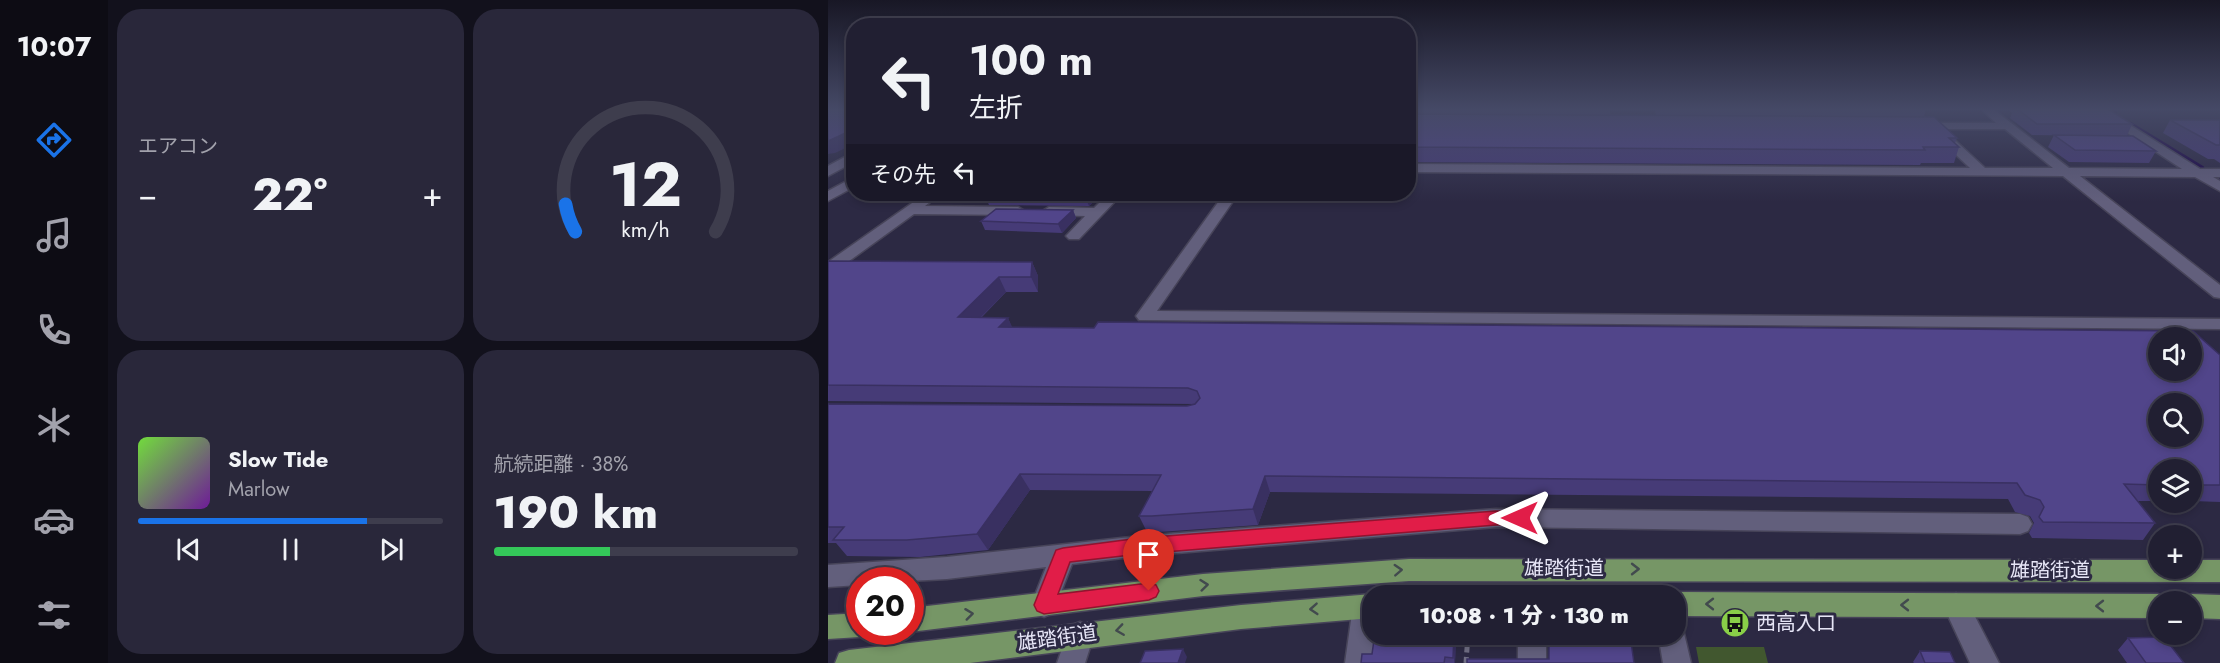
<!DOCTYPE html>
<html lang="ja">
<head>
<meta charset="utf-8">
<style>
  body { margin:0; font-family:Jost,"Noto Sans JP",sans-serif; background:#29273a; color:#f1f3f6; height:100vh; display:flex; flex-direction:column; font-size:22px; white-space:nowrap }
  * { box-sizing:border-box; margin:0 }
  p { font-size:20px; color:#a2a2ac }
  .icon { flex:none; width:33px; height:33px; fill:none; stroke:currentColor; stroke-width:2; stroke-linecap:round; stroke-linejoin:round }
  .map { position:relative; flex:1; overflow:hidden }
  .details { display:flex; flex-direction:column; gap:9px; padding:9px; background:#12111c; width:720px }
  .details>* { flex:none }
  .hud { position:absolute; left:18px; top:18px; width:570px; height:183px; border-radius:24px; box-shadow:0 3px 9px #0003,0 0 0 2px #3e3d4d; background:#211f32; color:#f1f3f6; overflow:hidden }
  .buttons { position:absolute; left:1320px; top:327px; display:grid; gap:12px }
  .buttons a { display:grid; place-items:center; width:54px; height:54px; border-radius:50%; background:#211f32; box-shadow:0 3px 9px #0003,0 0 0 2px #3e3d4d; font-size:30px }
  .speed { position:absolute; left:18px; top:567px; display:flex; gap:12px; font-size:30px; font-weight:700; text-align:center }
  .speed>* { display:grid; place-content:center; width:78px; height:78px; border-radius:50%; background:#211f32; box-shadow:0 3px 9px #0003,0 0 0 2px #3e3d4d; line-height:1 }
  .speed .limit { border:9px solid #d22; background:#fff; color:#111 }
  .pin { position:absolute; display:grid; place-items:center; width:51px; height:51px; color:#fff; margin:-62px -26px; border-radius:50% 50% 50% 0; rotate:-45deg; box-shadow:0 0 6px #0007 }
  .pin .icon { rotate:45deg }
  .me { position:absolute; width:66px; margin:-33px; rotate:270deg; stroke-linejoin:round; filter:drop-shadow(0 0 4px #0008) }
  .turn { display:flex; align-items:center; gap:21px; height:126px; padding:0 24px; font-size:27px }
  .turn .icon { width:78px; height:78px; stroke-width:2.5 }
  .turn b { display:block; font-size:42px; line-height:51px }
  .then { display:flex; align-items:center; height:57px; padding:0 24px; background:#0003; gap:12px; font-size:22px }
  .big { font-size:45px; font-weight:800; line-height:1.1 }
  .details .widget { flex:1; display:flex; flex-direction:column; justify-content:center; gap:9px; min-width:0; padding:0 21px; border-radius:24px; background:#29273a }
  .details .dial { align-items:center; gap:0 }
  .dial svg { height:156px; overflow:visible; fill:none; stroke:#3e3d4d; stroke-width:7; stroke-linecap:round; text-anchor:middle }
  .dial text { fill:#f1f3f6; stroke:none }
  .song { display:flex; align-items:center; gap:18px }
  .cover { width:72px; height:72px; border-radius:9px; background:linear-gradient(135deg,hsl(100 70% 55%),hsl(280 70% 35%)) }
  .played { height:6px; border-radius:3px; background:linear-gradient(90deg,#1a73e8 75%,#3e3d4d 75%) }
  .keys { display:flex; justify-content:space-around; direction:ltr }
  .heat { display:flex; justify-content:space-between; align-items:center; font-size:33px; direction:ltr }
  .charge { height:9px; border-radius:4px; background:linear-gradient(90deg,#34c759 38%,#3e3d4d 0) }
  .details .tiles { flex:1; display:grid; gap:9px; grid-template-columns:repeat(2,1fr) }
  .trip { position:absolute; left:534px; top:585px; width:324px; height:60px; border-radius:24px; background:#211f32; box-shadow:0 3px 9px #0003,0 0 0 2px #3e3d4d; font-weight:800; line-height:60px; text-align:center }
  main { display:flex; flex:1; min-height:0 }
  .tab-bar { display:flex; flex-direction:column; width:108px; justify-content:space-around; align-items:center; background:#0d0c14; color:#a2a2ac }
  .tab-bar .icon { width:42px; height:42px }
  .tab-bar .current { color:#1a73e8 }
  .tab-bar b { font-size:27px; color:#f1f3f6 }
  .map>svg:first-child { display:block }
  .green { fill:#41572f }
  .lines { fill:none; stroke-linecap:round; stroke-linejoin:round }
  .stream { stroke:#190344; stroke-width:4.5 }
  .minor-casing { stroke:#474459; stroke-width:3 }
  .major-casing { stroke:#474459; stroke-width:3 }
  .path { stroke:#716f85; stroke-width:5; stroke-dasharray:6 4.5; stroke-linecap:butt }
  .minor { fill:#625f7c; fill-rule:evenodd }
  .major { fill:#769666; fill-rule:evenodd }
  .wall { fill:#463b77 }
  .shaded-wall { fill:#393061 }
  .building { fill:#51458a; stroke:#393061; stroke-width:1.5; fill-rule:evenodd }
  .oneway { stroke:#424a4e }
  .route { fill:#e11d48; stroke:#92132f; stroke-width:1.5 }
  .labels { text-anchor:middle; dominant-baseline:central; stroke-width:6; stroke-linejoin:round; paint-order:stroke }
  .near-street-label { font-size:20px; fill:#e6e5f6; stroke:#2c2943 }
  .near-poi-label { font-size:20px; fill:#e6e5f6; stroke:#2c2943; text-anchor:start }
</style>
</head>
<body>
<main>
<nav class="tab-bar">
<b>10:07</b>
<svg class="icon current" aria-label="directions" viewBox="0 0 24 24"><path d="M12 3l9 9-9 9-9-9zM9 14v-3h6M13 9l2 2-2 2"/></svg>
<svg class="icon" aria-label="music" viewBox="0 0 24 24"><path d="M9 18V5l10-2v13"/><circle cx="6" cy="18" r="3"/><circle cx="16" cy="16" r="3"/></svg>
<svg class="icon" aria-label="phone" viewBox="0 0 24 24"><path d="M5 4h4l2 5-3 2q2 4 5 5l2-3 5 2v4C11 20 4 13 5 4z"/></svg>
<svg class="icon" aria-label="climate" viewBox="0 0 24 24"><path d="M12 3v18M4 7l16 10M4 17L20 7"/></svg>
<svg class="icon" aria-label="car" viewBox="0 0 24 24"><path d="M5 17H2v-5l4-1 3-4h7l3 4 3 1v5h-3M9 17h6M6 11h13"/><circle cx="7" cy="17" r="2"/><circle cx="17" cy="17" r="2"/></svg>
<svg class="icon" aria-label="filters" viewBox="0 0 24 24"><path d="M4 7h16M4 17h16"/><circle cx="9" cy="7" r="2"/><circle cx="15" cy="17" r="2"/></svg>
</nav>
<section class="details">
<div class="tiles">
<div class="widget"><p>エアコン</p>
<div class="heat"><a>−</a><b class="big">22°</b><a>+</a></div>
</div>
<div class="widget dial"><svg viewBox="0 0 100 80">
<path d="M14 69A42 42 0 1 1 86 69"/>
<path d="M14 69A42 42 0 0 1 9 55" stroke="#1a73e8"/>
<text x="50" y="56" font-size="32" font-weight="700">12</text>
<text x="50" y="72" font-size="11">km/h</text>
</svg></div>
<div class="widget">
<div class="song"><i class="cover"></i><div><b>Slow Tide</b><p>Marlow</p></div></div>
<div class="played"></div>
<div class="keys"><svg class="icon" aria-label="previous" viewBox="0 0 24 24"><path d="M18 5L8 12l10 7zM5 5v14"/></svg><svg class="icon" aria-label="pause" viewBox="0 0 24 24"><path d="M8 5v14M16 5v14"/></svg><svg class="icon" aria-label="next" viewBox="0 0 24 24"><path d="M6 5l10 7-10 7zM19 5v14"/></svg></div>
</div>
<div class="widget"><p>航続距離 · 38%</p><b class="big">190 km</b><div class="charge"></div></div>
</div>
</section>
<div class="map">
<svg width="1392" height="663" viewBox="0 0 1392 663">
  <rect width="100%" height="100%" fill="#2c2943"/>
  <path class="green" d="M868,647H936L940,663H871Z"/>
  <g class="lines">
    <path class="stream" d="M1283,109L1287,112
      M1302,124L1374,168
      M1389,177L1392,179"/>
    <g class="minor-casing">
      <path id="minor" d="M1153,109H1165L1241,168L1354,169L1263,109H1276L1372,169H1392V177H1385L1392,181V191L1367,177L1252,176L1392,285V298L1386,297L1235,176L580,172V164L1142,168L1109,137V131H1117L1157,168H1225L1177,129H1091L1085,126L1091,123H1168Z
        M26,152V162L0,176V166Z
        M26,177V187L0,201V191Z
        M97,194H112L97,206L190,207L197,211L190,215L86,214L6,272L0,274V262Z
        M280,194H294L251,239H241L238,236L257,216L221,215L214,211L221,207L266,208Z
        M396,194H410L329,311L1392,319V329L311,320L308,316Z
        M668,509L1192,514L1200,517L1204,524L1200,531L1192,534L668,527L312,556L244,564L225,613L216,617L207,613L203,605L218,567L119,579L82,581L32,580V585L0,587V565L119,557L312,536Z
        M1128,593L1137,597L1171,663H1142L1115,605L1119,597Z
        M538,594L544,597V634H548L545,663H517L525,606L529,598Z
        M252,622L262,626L266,635L257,663H229L242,626Z
        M848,623L854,625L863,663H835L830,634H848Z
        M690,634H718V663H690Z"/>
    </g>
    <g class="major-casing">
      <path id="major" d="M581,559L1330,560V568H1364V560H1392V582L581,581L375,596L82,632H80H82V608L375,574Z
        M848,592L1330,594L1339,598L1341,602H1330V618L848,616V596H839Z
        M544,594L548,596H544V618L413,629L142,663H7L11,653L21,650L413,605Z
        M1364,594L1392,595V619L1364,618V602H1353L1355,598Z
        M32,613V632H43L42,634L32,637L0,639V615Z"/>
    </g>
    <path class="path" d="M638,663L640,634"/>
    <use href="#minor" class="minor"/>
    <use href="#major" class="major"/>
  </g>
  <path class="wall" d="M580,109H782V115H828L826,109H1098L1096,117L1129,138L1127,143L1131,147L1126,163H1093L1092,165L580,162Z
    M1179,109H1280L1304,124L1299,136L1204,135L1182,118L1184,113Z
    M1342,120H1392V163L1386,159H1380L1335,133Z
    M1226,135L1328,151L1321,163L1241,162L1220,147Z
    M111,194H273L261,206L161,205L157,196H113Z
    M245,210L248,218L234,233L157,230L153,221Z
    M0,261L204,262L210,276V292H178L153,318H180L184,328L1392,355V502L1364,501V470H1330V501H1309L1327,523L1315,540L1204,538L1201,533L1206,523L1202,516L1187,512L1180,499L442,492L430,525L331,532H319L311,516L324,491L202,490L160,550L92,557L19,556L8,543H0V404L359,406L367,404L0,401Z
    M628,634L627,663H533L544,654L578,639Z
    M1300,638L1356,663H1299L1290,650Z
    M1092,651L1127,663H1086L1085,662Z"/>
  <path class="shaded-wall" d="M26,129V144L7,153L0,154V141Z
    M256,194H273L261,206Z
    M245,210L248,218L234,233L230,224Z
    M204,262L210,276V292L203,277Z
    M171,277L178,292L138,332L130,317Z
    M180,318L187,333L171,327Z
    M192,474L202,490L160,550L149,534Z
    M437,476L442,492L430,525L425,509Z
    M626,634H628L627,663H626Z
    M355,649L359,657L357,663H350Z"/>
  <path class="building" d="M0,109H26V129L0,141Z
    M1189,109H1280L1304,124H1209Z
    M580,114L1106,117L1129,138H1121L1131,147H1095L1097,150L580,147Z
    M1342,120H1392V145H1388Z
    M1226,135L1305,136L1328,151L1247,150Z
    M168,209L245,210L230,224L153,221Z
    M0,261L204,262L203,277H171L130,317L180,318L171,327L266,328L270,322L1365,331L1392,355V485H1364V470H1330V485L1296,484L1327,523L1215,522L1211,517L1216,507L1212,500L1197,495L1189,483L437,476L425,509L324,516H311L333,475L192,474L149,534L79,540H5L16,527H0V404L359,406L367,404L372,398L369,391L360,388L0,385ZM1330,338H1364V370H1330ZM1330,404H1364V436H1330Z
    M578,634H626L625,658L617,657L616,663H533L534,654H544L546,640L578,639Z
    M1336,637L1356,663H1318L1300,638Z
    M721,639L803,642L806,663H639V659H721Z
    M355,649L350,663H312L317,651Z
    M1092,651L1122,652L1127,663H1097Z"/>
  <defs><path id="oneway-chevron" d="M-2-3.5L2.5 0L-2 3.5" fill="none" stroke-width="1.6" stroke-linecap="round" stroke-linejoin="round" transform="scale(1.5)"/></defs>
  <g class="oneway">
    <use href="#oneway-chevron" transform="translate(807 569)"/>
    <use href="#oneway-chevron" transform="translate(570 570) rotate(-3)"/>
    <use href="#oneway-chevron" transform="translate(376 585) rotate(-6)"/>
    <use href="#oneway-chevron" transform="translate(882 604) rotate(-180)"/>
    <use href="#oneway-chevron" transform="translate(1077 605) rotate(-180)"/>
    <use href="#oneway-chevron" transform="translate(1272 606) rotate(-180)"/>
    <use href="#oneway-chevron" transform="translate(486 609) rotate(176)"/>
    <use href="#oneway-chevron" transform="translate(141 614) rotate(-7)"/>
    <use href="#oneway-chevron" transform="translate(292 630) rotate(172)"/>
  </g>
  <linearGradient id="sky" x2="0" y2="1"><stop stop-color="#181725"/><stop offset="0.54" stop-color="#454966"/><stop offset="1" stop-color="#454966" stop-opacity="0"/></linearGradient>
  <rect width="1392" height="202" fill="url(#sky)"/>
  <path class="route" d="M668,511L698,513L701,518L698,523L668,525L312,554L242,562L230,594L321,583L328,585L331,591L328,597L321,600L216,614L209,611L206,605L228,550L235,548L312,538Z"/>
  <defs>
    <g id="bus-disc" transform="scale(1.5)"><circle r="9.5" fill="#89cf48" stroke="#2c2943"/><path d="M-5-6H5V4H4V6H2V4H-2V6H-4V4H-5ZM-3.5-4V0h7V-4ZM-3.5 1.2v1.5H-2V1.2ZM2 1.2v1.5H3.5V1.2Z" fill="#111"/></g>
  </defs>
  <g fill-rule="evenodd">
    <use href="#bus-disc" x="907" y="623"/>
  </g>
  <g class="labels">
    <g class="near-street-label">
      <text x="736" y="568">雄踏街道</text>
      <text x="1222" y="570">雄踏街道</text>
      <text transform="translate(229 638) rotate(-8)">雄踏街道</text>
    </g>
    <g class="near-poi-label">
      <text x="928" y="623">西高入口</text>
    </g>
  </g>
</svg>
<div class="buttons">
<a><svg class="icon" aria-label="sound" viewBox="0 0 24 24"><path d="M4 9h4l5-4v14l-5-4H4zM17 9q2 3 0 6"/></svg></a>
<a><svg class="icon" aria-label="search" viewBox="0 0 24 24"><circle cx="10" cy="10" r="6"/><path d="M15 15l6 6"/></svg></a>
<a><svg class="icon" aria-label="layers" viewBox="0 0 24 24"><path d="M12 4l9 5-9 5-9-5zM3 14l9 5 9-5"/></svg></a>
<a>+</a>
<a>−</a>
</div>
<div class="speed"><div class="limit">20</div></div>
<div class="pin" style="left:321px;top:591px;background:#d93025"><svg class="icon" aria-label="arrive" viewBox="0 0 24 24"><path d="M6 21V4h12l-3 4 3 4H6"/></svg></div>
<svg class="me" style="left:692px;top:518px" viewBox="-20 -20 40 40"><path d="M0-17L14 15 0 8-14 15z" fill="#e11d48" stroke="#fff" stroke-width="4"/></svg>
<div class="trip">10:08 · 1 分 · 130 m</div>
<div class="hud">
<div class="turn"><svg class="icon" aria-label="left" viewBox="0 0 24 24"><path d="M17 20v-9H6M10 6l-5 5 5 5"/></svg><div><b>100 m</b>左折</div></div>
<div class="then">その先<svg class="icon" aria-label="left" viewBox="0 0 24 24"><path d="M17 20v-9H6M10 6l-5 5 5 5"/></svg></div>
</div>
</div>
</main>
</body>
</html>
